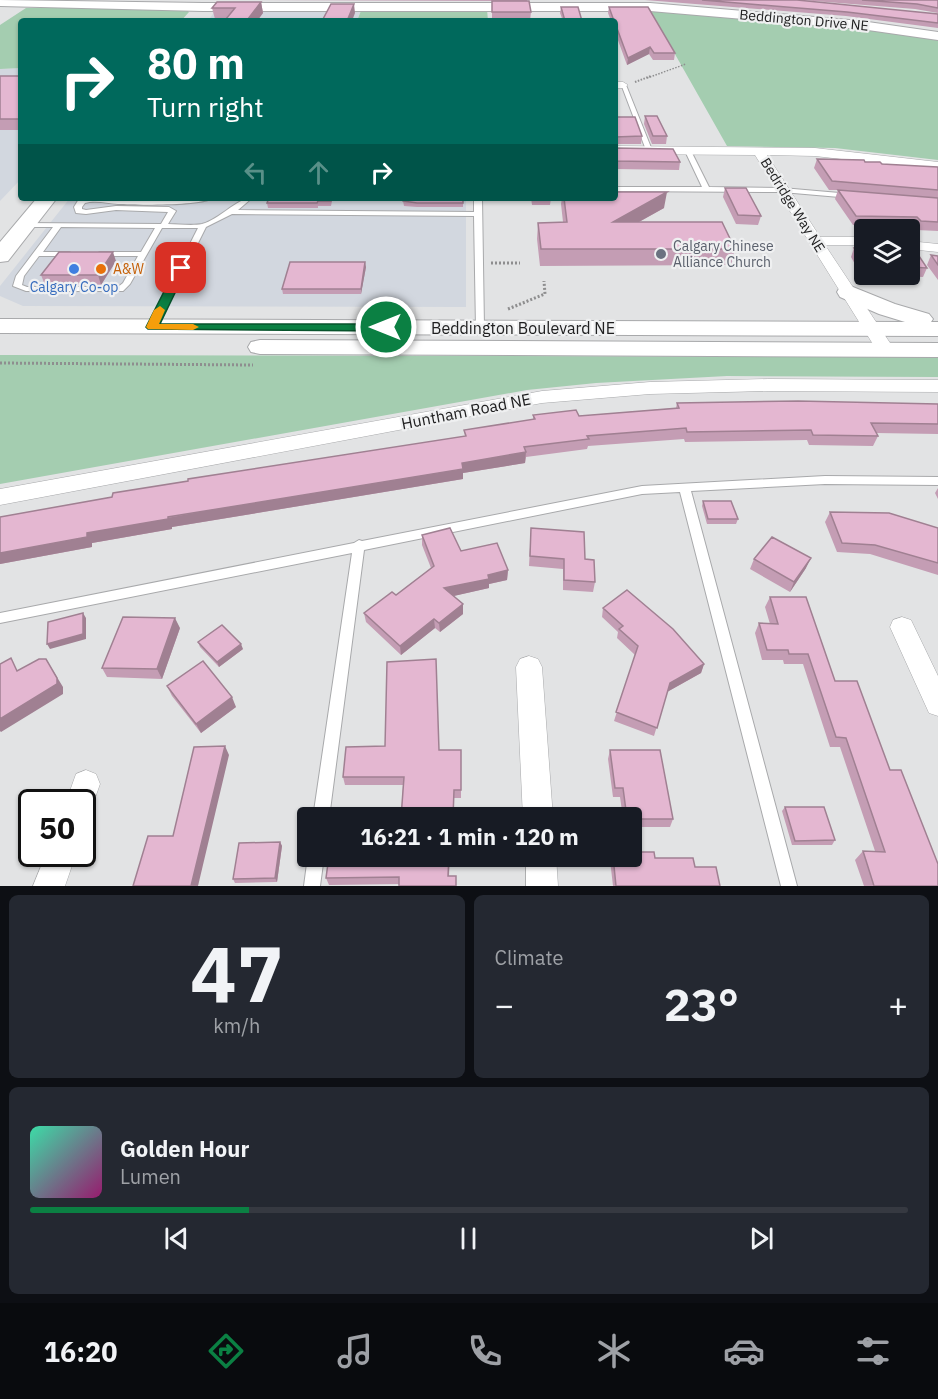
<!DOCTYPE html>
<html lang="en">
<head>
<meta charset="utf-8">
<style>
  body { margin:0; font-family:"IBM Plex Sans",sans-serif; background:#242831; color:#f1f3f6; height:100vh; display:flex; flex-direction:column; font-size:22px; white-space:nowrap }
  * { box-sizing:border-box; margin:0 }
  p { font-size:20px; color:#9ea1a6 }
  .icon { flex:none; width:33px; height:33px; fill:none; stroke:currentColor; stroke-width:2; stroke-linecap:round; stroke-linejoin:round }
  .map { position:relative; height:886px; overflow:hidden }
  .side { display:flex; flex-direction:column; gap:9px; padding:9px; background:#0d0f14; flex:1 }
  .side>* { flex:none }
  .guide { position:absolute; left:18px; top:18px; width:600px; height:183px; border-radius:6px; box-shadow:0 2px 4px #0004; background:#00695c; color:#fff; overflow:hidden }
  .buttons { position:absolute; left:854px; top:219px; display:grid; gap:12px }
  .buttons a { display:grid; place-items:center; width:66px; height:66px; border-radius:6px; background:#171b24; box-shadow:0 2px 4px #0004; font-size:30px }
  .speed { position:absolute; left:18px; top:789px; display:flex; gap:12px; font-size:30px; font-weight:700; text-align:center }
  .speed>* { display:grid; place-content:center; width:78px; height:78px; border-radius:50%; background:#171b24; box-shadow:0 2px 4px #0004; line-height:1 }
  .speed .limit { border:3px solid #111; border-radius:9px; background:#fff; color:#111 }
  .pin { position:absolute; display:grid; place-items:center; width:51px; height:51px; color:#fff; margin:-26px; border-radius:12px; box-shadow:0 3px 9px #0006 }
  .me { position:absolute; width:66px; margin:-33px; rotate:270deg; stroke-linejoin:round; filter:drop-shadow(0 0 4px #0008) }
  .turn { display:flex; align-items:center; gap:21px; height:126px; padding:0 30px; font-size:27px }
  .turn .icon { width:78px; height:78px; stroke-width:2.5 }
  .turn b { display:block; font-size:42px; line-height:51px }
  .lanes { display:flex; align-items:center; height:57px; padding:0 30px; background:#0003; justify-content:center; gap:30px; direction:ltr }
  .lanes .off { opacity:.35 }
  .big { font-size:45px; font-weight:800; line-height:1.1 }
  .side .card { flex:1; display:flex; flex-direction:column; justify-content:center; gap:9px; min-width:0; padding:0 21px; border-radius:9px; background:#242831 }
  .side .dial { align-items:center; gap:0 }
  .dial b { font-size:78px; line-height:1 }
  .song { display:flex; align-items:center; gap:18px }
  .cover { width:72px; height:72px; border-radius:9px; background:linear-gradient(135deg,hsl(160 70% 55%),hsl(320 70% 35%)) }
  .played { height:6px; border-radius:3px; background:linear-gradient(90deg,#0b8043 25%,#363941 25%) }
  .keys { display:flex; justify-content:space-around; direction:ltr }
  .heat { display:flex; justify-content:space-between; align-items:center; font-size:33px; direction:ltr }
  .side .tiles { flex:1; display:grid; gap:9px; grid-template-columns:1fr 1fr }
  .card:last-child { grid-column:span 2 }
  .trip { position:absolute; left:297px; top:807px; width:345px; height:60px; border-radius:6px; background:#171b24; box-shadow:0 2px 4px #0004; font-weight:800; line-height:60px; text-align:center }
  .menu { display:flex; height:96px; justify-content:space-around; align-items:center; background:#090b0e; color:#9ea1a6 }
  .menu .icon { width:42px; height:42px }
  .menu .selected { color:#0b8043 }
  .menu b { font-size:27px; color:#f1f3f6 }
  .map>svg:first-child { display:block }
  .built { fill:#d2d7df }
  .green { fill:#a4cdb0 }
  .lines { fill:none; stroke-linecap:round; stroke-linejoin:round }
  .lane-casing { stroke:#a8a9ab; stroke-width:2 }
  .street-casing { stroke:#a8a9ab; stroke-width:1 }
  .secondary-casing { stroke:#a8a9ab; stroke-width:2 }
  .path-far2 { stroke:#8e8e8f; stroke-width:1.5; stroke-dasharray:1.5 1.5; stroke-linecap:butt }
  .path-far1 { stroke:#8e8e8f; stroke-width:2; stroke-dasharray:1.5 1.5; stroke-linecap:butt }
  .path { stroke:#8e8e8f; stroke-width:3; stroke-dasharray:2 2; stroke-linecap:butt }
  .lane { fill:#fff; fill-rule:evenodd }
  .street { fill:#fff; fill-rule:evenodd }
  .secondary { fill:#fff; fill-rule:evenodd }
  .wall { fill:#c49db4 }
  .shaded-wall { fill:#a08092 }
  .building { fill:#e4b7d1; stroke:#a08092; stroke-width:1.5 }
  .route { fill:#0b8043; stroke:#07532c; stroke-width:1.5 }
  .slow { fill:#f59e0b }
  .worship-dot { fill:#6b7280; stroke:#eff0f1; stroke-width:2 }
  .shop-dot { fill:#3f7fe0; stroke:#eff0f1; stroke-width:2 }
  .food-dot { fill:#e8710a; stroke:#eff0f1; stroke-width:2 }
  .labels { text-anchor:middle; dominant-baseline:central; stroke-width:4.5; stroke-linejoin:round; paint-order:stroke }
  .far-street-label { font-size:14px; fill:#202021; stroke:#eff0f1 }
  .far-worship-label { font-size:14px; fill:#5b616d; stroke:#eff0f1; text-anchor:start }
  .far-food-label { font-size:14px; fill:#c56008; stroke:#eff0f1; text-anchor:start }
  .far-shop-label { font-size:14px; fill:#366cbe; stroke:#eff0f1 }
  .street-label { font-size:16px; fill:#202021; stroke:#eff0f1 }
</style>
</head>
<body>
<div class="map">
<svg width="938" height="886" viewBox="0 0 938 886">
  <rect width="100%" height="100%" fill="#e2e3e4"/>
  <path class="built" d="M217,8H362L357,21H208Z
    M21,68V179L0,201V69Z
    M70,198H466V307L23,306L0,296V286Z"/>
  <path class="green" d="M26,8H185L189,12L181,21H21V68L0,69V25Z
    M362,8L487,9L488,21H357Z
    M650,10L870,29L938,39V160L835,148L727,146Z
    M0,355L938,357V377L727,376L596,383L527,390L0,484Z"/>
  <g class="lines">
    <g class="lane-casing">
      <path id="lane" d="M621,84L626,85L652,150L651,151L646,150Z
        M688,149L691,151L709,187L782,188L851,194L855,196L851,198L782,192L615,191V187H702L685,151Z
        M86,198L120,200L213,198C198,206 137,205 118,204C107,203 95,200 85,203L82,207V209L86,210L116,206L169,207L176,211L168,224C178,224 192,226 202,224C219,220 237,198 252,198L238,210L474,212V198H482L484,328L480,331L476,328L474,216L232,214L206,227L156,327L152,330L148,327L198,228H162L130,284L123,291H26L13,286L16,276L53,227H22V223L161,224L168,212L116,210L86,214L76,213L74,207L79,199ZM61,227L155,228L141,252H100L96,254L100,256H138L123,283L118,287H27L22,285L24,276L39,256H69L73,254L69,252H43Z
        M825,476L938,477V485L825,484L691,491L797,886H781L680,492L642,494L364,550L329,818H313L352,553L0,623V613L354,543L359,540L362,541L642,486Z
        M308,856H324L320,886H304Z"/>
    </g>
    <g class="street-casing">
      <path id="street" d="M615,82H623L628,85L623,88H615Z
        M615,146L815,148L938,162V170L815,156L767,155L820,237H864V245H825L894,349L891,353H879L876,349L755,155L615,154Z
        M909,241L938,244V252L909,249Z
        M768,379L938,380V392L768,391L650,394L542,403L0,505V489L542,391L650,382Z
        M902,617L911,620L938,676V716L929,713L890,627L893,620Z
        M529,656L538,659L542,667L553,818H523L516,667L520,659Z
        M86,770L96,774L100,784L90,812L82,815V802H66L76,774Z
        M46,854H76L65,886H33Z
        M526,856H556L558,886H526Z"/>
    </g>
    <g class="secondary-casing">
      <path id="secondary" d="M0,0L203,3H650L861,21L938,32V40L861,29L650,11H203L0,6Z
        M37,198H57L8,261L0,262V242Z
        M848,285L895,304L929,314L933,319L931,322H938V336L0,333V319L905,322L879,314L840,297L837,292L840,287Z
        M260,340L938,343V357L260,354L251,352L248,347L251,342Z"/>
    </g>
    <path class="path-far2" d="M647,78L686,64"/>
    <path class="path-far1" d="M635,82L651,76"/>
    <path class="path" d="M491,263H520
      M508,309L545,294L544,281
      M0,363L253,365"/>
    <use href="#lane" class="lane"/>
    <use href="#street" class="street"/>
    <use href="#secondary" class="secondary"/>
  </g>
  <path class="wall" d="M228,0H527V1Z
    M645,0H797L938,14V28L846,16Z
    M801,0H938V13L915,9Z
    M492,1L531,12L530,21H492Z
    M261,2L263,13L257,21H226V19H215L212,8Z
    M561,7L582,21H563L560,13Z
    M609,7L675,53L674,60H653L649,54L627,65L615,32V21H611L608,13Z
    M0,76H21V130H0Z
    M645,116L667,136L666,144H652L644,124Z
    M615,117L642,136L641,144H615Z
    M615,148L680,162L679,170L615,169Z
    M817,159L865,162L882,164L938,167V231L917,230L913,226L853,225L835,199L838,190H829L814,168Z
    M725,188L761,216L758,225L736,224L723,197Z
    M269,198H463V207H417L404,206L403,201H332L331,206H318V208H268L267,203Z
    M529,198H551L550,205H532L531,198Z
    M562,198H615L664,208L639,222L735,249L731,265L540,266L537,239L538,223L563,222L561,204Z
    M854,248H864V274L886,275H861L851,257Z
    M909,250L927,268L923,277L898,276L897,274H909Z
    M931,255L938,256V280L927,265Z
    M116,261L101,285H45L41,275Z
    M366,267L361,294H283L282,289Z
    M677,403L938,404V434L876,433L878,436L873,446L809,445L807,440L685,442L684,439L588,446L587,449L526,457L525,463L463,473V479L172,527V529L92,543V547L0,564V517L465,436L464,430L533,420V415L579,416L676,408Z
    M938,488V499L935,493Z
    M703,501L738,519L736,524H707L702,506Z
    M830,512L938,528V575L870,554L837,552L825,522Z
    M531,528L585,559L595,582L593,592L563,590V569L529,566Z
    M422,535L508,570L507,580L489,584V588L453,596L463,604V614L440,632L435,628L401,655L366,622L364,613L396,595L431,568L422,545Z
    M754,559L806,568L790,592L750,569Z
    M770,597L835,681L890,770L938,886H864L855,860L863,851H875L840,747H830L803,664H784L783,660H762L755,633L759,623L770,624L765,607Z
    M603,608L704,664L701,673L667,692L654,736L614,721L635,655L617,638L618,632L602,617Z
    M180,628L162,679L107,677L102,668Z
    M198,642L243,649L219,667L200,647Z
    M167,686L236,707L201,733L172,696Z
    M439,750H461V798H454L453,818H401L403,785H345L343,777Z
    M610,750L673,819L670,827H632V818H623L620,797H613L608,759Z
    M785,807L835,840L832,845H792L782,811Z
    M280,842L282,846L277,882L235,883L233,879Z
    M329,856H450L449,876L399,884L329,885L326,878Z
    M611,856H632L655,858L695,867L720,886H613L610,860Z"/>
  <path class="shaded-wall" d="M261,2L263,13L257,21H248V19Z
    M354,4L355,13L352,21H347Z
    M650,47L649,54L627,65L628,58Z
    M667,192L664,208L610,238L613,222Z
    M113,252L116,261L101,285L98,275Z
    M365,262L366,267L361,294V289Z
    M526,452L525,463L463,473V479L172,527V529L92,543V547L0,564V553L87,533L462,463Z
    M811,558L806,568L790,592L794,582Z
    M508,570L507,580L489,584V588L445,598L444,588L488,575Z
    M463,604V614L440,632L439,623Z
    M83,613L86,618V639L50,649L47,644Z
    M175,618L180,628L162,679L157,669Z
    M434,619L435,628L401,655L400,646Z
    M241,644L243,649L219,667L217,662Z
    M46,659L63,687V694L1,732L0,731V719Z
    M704,664L701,673L667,692L670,683Z
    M232,697L236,707L201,733L196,724Z
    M225,746L229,755L198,886H191Z
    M280,842L282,846L277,882L275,878Z"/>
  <path class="building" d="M702,0H797L938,14V23L847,12Z
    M862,0H938V8L917,4Z
    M492,1H529L531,12H492Z
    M217,2H261L248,19H226L235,8H212Z
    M331,4H354L347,21H322Z
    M561,7H578L582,21H565Z
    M609,7H648L675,53H654L650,47L628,58L615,23V21H614Z
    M0,76H21V119H0Z
    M645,116H657L667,136H653Z
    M615,117H635L642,136L615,137Z
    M615,148L673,149L680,162L615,161Z
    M817,159L864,160L865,162H880L882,164L938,167V190L832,181Z
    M725,188H746L761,216L738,215Z
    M838,190L938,198V222L921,221L917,217L856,216Z
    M615,192H667L613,222H722L735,249H541L538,223L567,222L564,198H615Z
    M269,198H332L331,201H318L317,203H267Z
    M404,198H463V203H417L403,201Z
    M854,248H864V264Z
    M909,250H915L927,268L909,267Z
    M59,252H113L98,275H41Z
    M931,255L938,256V265Z
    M290,262H365L361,289H282Z
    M798,401L938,404V424L871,423L878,436L813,435L811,430L687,432L686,428L587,436L589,439L524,447L526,452L462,463L463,469L168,517V519L87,533V537L0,553V517L112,497L113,493L188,481V479L466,436L464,430L535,419L533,415L576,410L579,416L679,408L677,403Z
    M703,501H731L738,519H708Z
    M830,512L889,513L938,528V563L875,545L842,543Z
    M450,528L461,551L497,543L508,570L488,575L489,579L444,588L463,604L439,623L434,619L400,646L364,613L392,592L396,595L434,566L422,535Z
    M531,528L584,532L585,559L594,560L595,582L564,580V559L530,556Z
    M772,537L811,558L794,582L754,559Z
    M627,590L673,629L704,664L670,683L657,728L616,712L638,646L619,629L623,626L603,608Z
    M770,597H806L835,681H857L890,770H901L938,864V886H874L863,851L885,852L846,738L836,737L808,654H789L788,650H767L759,623L778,624Z
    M83,613V634L47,644L48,622Z
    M123,617L175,618L157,669L102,668Z
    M222,625L241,644L217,662L198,642Z
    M11,658L17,671L39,659H46L57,678V684L0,719V664Z
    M436,659L439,750H461V790H454L453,818H401L404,777H343L346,747L385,746L387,662Z
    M203,661L232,697L196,724L167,686Z
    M225,746L191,886H133L148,836H173L194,747Z
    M610,750H660L673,819H632V818H627L623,788H615Z
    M785,807H824L835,840L795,841Z
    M280,842L275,878L233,879L239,843Z
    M632,852H654L655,858H693L695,867H716L720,886H616L613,856H632Z
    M329,856H449L448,876H456V886H399V877L326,878Z"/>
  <path class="route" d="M181,264L187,268L160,324H386L392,327L386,331L148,329L146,327L176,268Z"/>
  <path class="slow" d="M160,306L165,310L159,324H193L199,327L193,330L148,329L146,327L154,310Z"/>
  <circle class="worship-dot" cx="661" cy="254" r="6"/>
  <circle class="shop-dot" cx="74" cy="269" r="6"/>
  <circle class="food-dot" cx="101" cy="269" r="6"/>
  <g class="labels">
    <g class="far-street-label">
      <text transform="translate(804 20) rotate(5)">Beddington Drive NE</text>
      <text transform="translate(793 205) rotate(58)">Bedridge Way NE</text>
    </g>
    <g class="far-worship-label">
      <text x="673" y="246">Calgary Chinese<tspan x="673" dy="16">Alliance Church</tspan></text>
    </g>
    <g class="far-food-label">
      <text x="113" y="269">A&amp;W</text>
    </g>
    <g class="far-shop-label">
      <text x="74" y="287">Calgary Co-op</text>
    </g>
    <g class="street-label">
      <text x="523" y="328">Beddington Boulevard NE</text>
      <text transform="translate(466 411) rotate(-11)">Huntham Road NE</text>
    </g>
  </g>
</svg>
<div class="buttons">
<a><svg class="icon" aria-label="layers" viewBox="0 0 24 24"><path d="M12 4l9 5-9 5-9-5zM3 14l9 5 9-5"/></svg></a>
</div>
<div class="speed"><div class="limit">50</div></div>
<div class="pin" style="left:181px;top:268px;background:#d93025"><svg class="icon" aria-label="arrive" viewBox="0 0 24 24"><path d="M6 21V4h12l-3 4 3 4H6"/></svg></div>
<svg class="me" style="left:386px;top:327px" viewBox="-20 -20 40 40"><circle r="17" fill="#0b8043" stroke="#fff" stroke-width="3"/><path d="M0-11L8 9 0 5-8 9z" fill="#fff"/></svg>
<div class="trip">16:21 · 1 min · 120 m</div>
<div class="guide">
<div class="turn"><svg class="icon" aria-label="right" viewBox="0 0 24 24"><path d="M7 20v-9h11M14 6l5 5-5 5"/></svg><div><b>80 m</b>Turn right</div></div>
<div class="lanes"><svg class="icon off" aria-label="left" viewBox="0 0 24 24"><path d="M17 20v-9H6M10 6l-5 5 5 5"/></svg><svg class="icon off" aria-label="ahead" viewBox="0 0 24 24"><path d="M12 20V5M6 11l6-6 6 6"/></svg><svg class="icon" aria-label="right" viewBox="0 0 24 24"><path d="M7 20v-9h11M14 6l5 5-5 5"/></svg></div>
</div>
</div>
<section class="side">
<div class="tiles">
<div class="card dial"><b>47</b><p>km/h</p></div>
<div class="card"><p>Climate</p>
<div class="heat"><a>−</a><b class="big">23°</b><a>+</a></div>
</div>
<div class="card">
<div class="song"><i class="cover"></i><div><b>Golden Hour</b><p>Lumen</p></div></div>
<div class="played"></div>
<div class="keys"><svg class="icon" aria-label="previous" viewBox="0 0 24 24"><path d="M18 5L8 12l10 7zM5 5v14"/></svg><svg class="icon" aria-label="pause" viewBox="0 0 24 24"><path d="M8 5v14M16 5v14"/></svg><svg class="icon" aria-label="next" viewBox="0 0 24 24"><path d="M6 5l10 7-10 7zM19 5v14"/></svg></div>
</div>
</div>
</section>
<nav class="menu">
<b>16:20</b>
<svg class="icon selected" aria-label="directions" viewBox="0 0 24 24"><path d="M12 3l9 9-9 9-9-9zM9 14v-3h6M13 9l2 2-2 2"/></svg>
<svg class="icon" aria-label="music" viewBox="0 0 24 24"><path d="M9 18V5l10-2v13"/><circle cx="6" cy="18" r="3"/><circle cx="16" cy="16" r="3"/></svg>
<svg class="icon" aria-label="phone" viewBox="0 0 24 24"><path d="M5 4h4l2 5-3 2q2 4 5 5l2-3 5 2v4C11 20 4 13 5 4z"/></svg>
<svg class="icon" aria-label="climate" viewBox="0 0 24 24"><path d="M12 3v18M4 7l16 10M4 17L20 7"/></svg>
<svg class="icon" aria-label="car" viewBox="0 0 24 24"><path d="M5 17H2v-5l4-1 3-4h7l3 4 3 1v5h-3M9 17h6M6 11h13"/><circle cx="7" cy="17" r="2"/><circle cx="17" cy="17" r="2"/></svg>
<svg class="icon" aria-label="filters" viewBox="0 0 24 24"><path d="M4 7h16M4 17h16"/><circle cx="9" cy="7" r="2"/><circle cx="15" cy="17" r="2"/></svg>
</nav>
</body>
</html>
